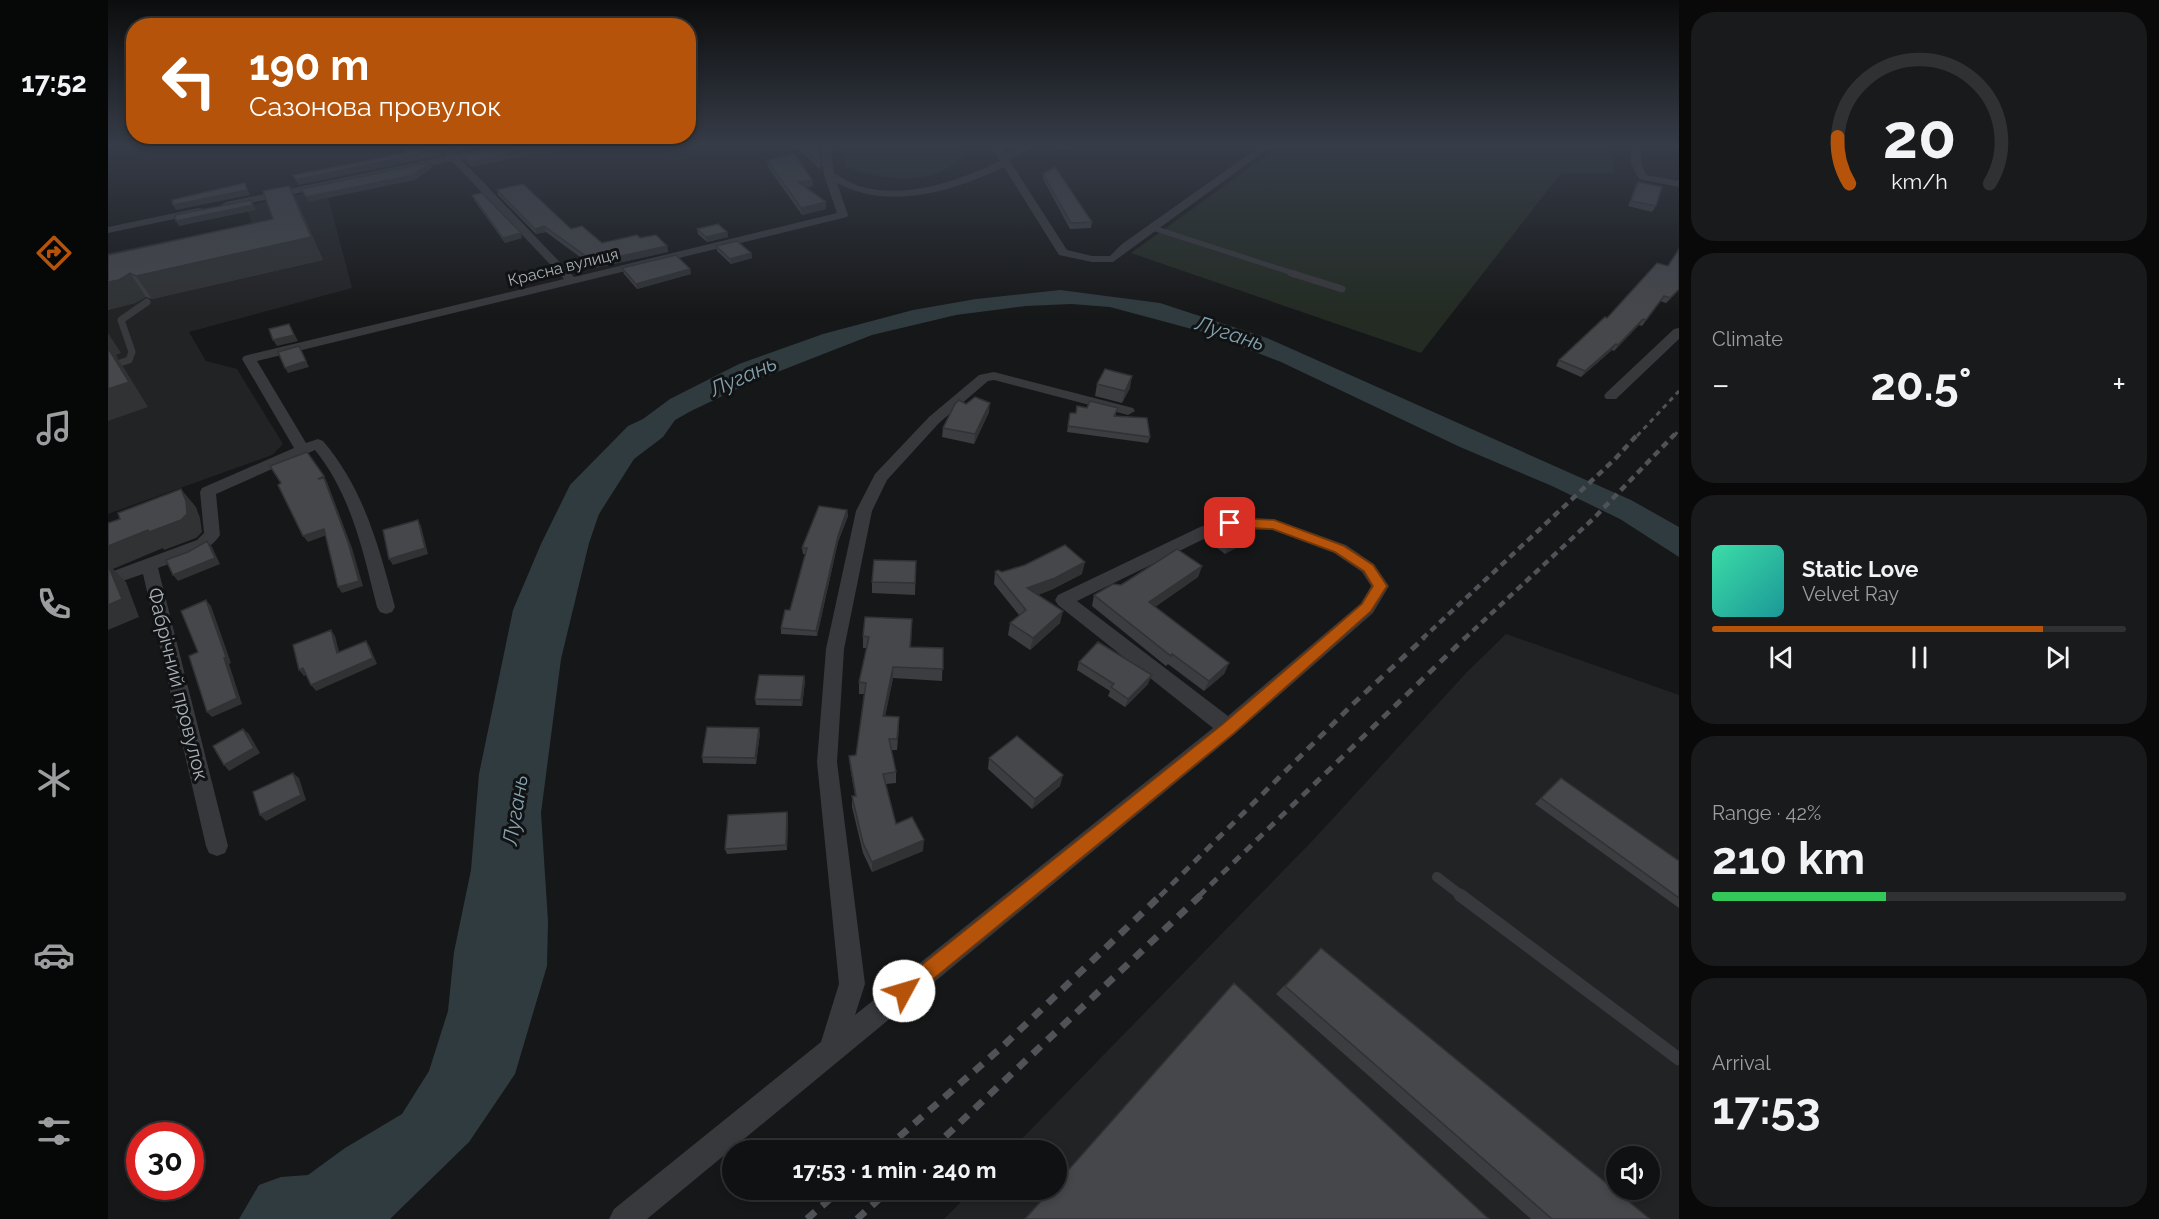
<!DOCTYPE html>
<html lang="en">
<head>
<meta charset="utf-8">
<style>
  body { margin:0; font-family:Raleway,sans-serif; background:#191a1b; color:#f1f3f6; height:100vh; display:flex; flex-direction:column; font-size:22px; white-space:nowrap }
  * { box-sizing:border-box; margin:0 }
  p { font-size:20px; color:#9c9d9f }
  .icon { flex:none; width:33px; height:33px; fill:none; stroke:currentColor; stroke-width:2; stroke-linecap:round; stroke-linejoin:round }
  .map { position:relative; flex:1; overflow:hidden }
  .panel { display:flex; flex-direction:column; gap:12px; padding:12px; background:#09090a; width:480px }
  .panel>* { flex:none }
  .top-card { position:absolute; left:18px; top:18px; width:570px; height:126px; border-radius:24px; box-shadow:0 3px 9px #0003,0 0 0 2px #303132; background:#b45309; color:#fff; overflow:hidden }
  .controls { position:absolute; left:1498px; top:1146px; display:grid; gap:12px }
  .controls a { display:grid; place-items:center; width:54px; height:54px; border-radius:50%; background:#101112; box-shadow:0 3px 9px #0003,0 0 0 2px #303132; font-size:30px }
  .speed { position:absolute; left:18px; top:1122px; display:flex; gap:12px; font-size:30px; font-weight:700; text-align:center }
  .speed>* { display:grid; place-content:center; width:78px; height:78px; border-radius:50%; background:#101112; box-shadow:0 3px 9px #0003,0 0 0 2px #303132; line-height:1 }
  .speed .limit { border:9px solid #d22; background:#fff; color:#111 }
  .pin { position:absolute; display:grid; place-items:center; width:51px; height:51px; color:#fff; margin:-26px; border-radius:12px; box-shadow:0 3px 9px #0006 }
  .me { position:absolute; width:66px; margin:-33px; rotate:51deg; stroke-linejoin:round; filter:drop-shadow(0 0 4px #0008) }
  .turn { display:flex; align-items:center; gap:21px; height:126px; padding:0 24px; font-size:27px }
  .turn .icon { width:78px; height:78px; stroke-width:2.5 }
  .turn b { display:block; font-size:42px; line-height:51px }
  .big { font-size:45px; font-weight:700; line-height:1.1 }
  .panel .tile { flex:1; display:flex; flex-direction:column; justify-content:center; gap:9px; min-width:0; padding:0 21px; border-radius:24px; background:#191a1b }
  .panel .dial { align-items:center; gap:0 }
  .dial svg { height:156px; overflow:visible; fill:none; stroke:#303132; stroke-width:7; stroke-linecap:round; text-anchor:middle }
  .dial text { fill:#f1f3f6; stroke:none }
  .song { display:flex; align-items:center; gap:18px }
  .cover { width:72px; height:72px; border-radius:9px; background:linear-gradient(135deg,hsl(160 70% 55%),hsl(180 70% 35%)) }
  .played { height:6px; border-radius:3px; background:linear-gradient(90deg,#b45309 80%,#303132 80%) }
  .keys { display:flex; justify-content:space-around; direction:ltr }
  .heat { display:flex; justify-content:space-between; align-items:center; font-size:33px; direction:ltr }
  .charge { height:9px; border-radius:4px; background:linear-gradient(90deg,#34c759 42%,#303132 0) }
  .trip { position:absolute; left:614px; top:1140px; width:345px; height:60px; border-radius:30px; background:#101112; box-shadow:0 3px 9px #0003,0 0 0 2px #303132; font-weight:700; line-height:60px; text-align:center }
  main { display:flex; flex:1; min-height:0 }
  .menu { display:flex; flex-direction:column; width:108px; justify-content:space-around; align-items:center; background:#060707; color:#9c9d9f }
  .menu .icon { width:42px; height:42px }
  .menu .selected { color:#b45309 }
  .menu b { font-size:27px; color:#f1f3f6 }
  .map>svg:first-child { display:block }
  .built { fill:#222325; fill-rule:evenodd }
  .green { fill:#232b23 }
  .water { fill:#303b40 }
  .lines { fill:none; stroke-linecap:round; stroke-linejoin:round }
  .lane-far3 { stroke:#38393d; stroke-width:5 }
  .lane-far2 { stroke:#38393d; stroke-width:7 }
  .lane-far1 { stroke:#38393d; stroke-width:10 }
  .lane { stroke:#38393d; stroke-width:13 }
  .street { fill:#38393d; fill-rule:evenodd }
  .rail-far3 { stroke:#4f5256; stroke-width:3; stroke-dasharray:5 4.5; stroke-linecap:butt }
  .rail-far2 { stroke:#4f5256; stroke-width:4.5; stroke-dasharray:7 5; stroke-linecap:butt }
  .rail-far1 { stroke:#4f5256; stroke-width:5; stroke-dasharray:9 7; stroke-linecap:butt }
  .rail { stroke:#4f5256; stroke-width:7; stroke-dasharray:11 9; stroke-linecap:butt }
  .wall { fill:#3b3d40 }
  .shaded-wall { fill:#303234 }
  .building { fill:#45474b; stroke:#303234; stroke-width:1.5 }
  .route { fill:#b45309; stroke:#753606; stroke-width:1.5 }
  .labels { text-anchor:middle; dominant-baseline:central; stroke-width:6; stroke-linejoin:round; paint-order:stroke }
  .far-street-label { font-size:16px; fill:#a9b0b7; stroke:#111213 }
  .street-label { font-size:20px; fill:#a9b0b7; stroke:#111213 }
  .water-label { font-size:21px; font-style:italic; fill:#83a2b0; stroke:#111213 }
</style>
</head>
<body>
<main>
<nav class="menu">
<b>17:52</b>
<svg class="icon selected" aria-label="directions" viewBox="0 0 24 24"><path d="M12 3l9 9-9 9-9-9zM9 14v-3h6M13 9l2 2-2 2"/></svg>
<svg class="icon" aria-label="music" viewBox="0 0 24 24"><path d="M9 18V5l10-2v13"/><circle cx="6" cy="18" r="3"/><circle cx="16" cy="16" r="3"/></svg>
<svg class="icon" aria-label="phone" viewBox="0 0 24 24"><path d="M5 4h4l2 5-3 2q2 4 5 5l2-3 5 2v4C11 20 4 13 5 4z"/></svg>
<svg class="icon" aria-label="climate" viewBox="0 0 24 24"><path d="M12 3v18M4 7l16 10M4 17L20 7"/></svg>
<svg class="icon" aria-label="car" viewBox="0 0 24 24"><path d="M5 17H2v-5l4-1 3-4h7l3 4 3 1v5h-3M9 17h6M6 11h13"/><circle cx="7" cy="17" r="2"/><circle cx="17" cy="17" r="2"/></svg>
<svg class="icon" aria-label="filters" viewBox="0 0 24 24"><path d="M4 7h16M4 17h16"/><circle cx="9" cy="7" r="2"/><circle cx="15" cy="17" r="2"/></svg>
</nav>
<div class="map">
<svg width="1571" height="1219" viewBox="0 0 1571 1219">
  <rect width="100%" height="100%" fill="#161718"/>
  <path class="built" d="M218,189L244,288L81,332L98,361L129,369L175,444L164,455L0,514V253L144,223L138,206Z
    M1398,634L1571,695V1219H836L865,1190H948V1150H903L1208,837L1359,672ZM1509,1156H1542V1190H1509Z"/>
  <path class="green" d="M730,145H854L857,156C850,161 842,167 834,171C805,184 766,178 738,167Z
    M1173,145H1503L1506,173H1453L1313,353L1023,253Z"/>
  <path class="water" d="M952,290L1052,303L1159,338L1523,500L1571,527V557L1512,519L1444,486L1352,447L1173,362L1095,332L1002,307L963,304L918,306L848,315L764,335L646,381L583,411L567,420L555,437L526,459L491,514L481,543L453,659L433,813L440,921L439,966L407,1074L361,1142L282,1219H131L151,1185L173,1177L200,1175L237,1148L294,1114L321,1071L340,1011L346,952L363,870L371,774L405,610L433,544L462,485L520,426L535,419L562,399L631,364L715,334L805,310L868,299Z"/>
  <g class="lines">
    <path class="lane-far3" d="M1045,228L1188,274"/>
    <path class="lane-far2" d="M1183,273L1234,289
      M0,367L21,360L24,352L13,320L39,302"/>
    <path class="lane-far1" d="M1329,877L1354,896"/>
    <path class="lane" d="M1352,895L1571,1059"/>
    <path class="street" d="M329,145H339L348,154L393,145H412L353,159L466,277L729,213L716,175L712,145H722L726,173C734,178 742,183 751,186C798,200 850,181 892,161L882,145H892L898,154L917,145H930L901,160L959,250L984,256H1002L1014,244L1154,145H1165L1005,262H984L951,255L896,167C846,191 781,211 729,183L740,215L739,217L149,361L198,443L210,439L215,441C256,489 271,547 287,607L284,612L278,614L272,612L269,607C255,552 244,496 207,450L108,494L112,535C100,554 71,560 50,568L120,846L117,853L109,856L101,853L98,846L35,574L0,586V573L89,540L96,533L92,492L94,488L186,448L134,359L136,356L456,279L344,161L118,208L113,205L118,202L339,156Z
      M1523,145H1533V163L1538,175L1571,181V187L1531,179L1523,163Z
      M91,208L95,209V213L0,233V227Z
      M1571,328V339L1508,399H1498L1496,396L1498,393L1566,329Z
      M886,372L1025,408L1027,411L1020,415L886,380L880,381L831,423L779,480L764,511L736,649L729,762L757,984L747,1015L1105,728L950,605L947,600L950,595L1092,527L1122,517L1166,519L1238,545L1266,564L1281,586L1265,613L1127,734L539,1219H501L506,1209L713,1042L731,984L709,762L718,649L748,511L767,474L821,417L871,375ZM1123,529L1164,530L1226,553L1254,572L1263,586L1253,603L1120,716L969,601L1104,535Z"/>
    <path class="rail-far3" d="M1529,436L1571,391
      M1566,436L1571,430"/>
    <path class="rail-far2" d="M1314,639L1507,459L1530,434
      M1356,639L1486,518L1567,434"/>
    <path class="rail-far1" d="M1052,896L1246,703L1316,638
      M1091,896L1357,638"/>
    <path class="rail" d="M776,1150L895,1046L1053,895
      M823,1150L1093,895
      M699,1219L732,1190
      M749,1219L781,1190"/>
  </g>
  <path class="wall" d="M342,145H381L349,152Z
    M398,145H476L429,156L428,153L364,167L357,160L356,155Z
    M686,145H710L713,170Z
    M942,145H963L956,149Z
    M659,160L704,180L705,186L698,187L718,202V209L694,215L660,167Z
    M935,174L984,222L983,228L962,229L935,179Z
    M1530,182L1548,206L1544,212L1520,206L1527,187Z
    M181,186L192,208L215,260L44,299L38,297L27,303L0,310V255L165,219Z
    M389,190L463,229L494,243L532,238L559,246L560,252L487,268L438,232L428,234L390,195Z
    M364,195L414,238L397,243L366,200Z
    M589,229L619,232L620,237L599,242L590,234Z
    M608,246L643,253L644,258L623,264L609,251Z
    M514,268L583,274L529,289L516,274Z
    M1571,290L1558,303L1552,301L1534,326L1531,325L1506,351L1504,350L1473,377L1448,366L1451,360L1499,318Z
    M989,384L1022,388L1014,403L987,396Z
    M858,404L881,412L866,444L834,437L835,428Z
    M962,413L1008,414V416L1042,437L1040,443L959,432Z
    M739,510L740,516L730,542L709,636L673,634V628L682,610L697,554H695L694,548Z
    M1102,535L1135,544L1117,554L1100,541Z
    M808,561L807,595L764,593V582Z
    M1094,566L1090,577L1047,607L1121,663L1116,674L1096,691L1060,664L1058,666L984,606L986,595L1013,585Z
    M887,572H894L974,574L945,589L930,595L952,623L922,650L900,635L902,623L911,615L886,584Z
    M804,619L803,647L835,648L834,681L785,678L777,716L791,717L789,750H783L788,772V783L778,784L788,824L815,851L764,872L755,853L744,807V796H747L742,767L741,756L748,755L756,694H751V682L759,648H755V636Z
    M971,662L1040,684L1017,707L1000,696L1002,691L969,670Z
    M696,676L697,681L694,706L648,705L647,699Z
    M652,733L648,764L595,763L594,757Z
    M881,758L952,786L924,809L880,769Z
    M1453,778L1571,861V908L1427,804Z
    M679,812L680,817L679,850L619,854L617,849Z
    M1213,948L1542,1219H1423L1168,994Z"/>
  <path class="shaded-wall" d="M354,145H381L349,152L347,146Z
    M453,145H476L429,156L428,153L364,167L362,162L427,148Z
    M956,145H963L956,149Z
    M333,149L335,155L190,185L188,180Z
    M323,162L325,167L307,180L200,202L198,197Z
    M704,180L705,186L691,189L690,182Z
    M137,183L142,195L68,210L65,205Z
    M181,186L192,208L215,260L44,299L28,276L203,237Z
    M143,200L148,210L71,226L68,221Z
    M718,202V209L694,215L693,208Z
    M436,226L438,232L428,234L427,229Z
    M619,232L620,237L599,242L598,237Z
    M413,233L414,238L397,243L395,238Z
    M559,246L560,252L487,268L486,262Z
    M643,253L644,258L623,264L622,259Z
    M582,269L583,274L529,289L528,284Z
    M22,273L38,297L27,303L0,310V282Z
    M1571,289V290L1558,303L1562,298Z
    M1535,319L1531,325L1506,351L1510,345Z
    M181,324L190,341L169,346L165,340Z
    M0,333L13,353L8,355L10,358H9L16,368L40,407L0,421Z
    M1508,344L1504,350L1473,377L1477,371Z
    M191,346L201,367L180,373L177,368Z
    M1024,376L1022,388L1014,403L1017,391Z
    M882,403L881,412L866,444L867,434Z
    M216,476L219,482L244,548L255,586L234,593L230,587L210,479Z
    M73,489L88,507L92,518L94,532L88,538L56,550L55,548L5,569L18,582L31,617L0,630V546Z
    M739,510L740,516L730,542L709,636L708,631L730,536Z
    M310,520L313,526L320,554L285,565L281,559Z
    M216,529L219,535L200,542L195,536Z
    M1137,538L1135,544L1117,554L1120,548Z
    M99,541L104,547L112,564L70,581L65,575Z
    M977,562L974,574L945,589L917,600L919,588Z
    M1094,566L1090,577L1037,613L1041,602Z
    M98,600L103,606L123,663L121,664L134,704L104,717L99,712Z
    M955,611L952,623L922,650L925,638Z
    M223,630L227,636L233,659L229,653Z
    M258,641L262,647L269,664L208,691L203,685Z
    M1121,663L1116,674L1096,691L1101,681Z
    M785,667V678L775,727V716Z
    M195,668L200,674L196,676L191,670Z
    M1044,675L1040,684L1017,707L1020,699Z
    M696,676L697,681L694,706L693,700Z
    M791,717V729L789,750V739Z
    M651,728L652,733L648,764L647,758Z
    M135,729L141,734L152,753L121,771L116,765Z
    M185,773L191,778L198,800L158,821L152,815Z
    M955,775L952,786L924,809L927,799Z
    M679,812L680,817L679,850L678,845Z
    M816,840L815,851L764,872V862Z"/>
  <path class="building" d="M295,145H329L333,149L188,180L185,175L299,153Z
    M398,145H453L428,151L427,148L362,162L356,155Z
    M691,145H710L713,165Z
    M686,154L704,180L690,182L718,202L693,208L659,160Z
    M323,162L305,175L198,197L193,189Z
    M947,167L984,222L963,223L935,174Z
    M1530,182L1554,187L1548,206L1523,201Z
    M137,183L139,190L65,205L64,200Z
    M415,184L463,229L474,226L494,243L529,235L532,238L548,235L559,246L486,262L436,226L427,229L389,190Z
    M181,186L203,237L28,276L22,273L11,280L0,282V255L165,219L155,191Z
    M374,193L413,233L395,238L364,195Z
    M143,200L145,205L68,221L67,215Z
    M610,224L619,232L598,237L589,229Z
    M629,241L643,253L622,259L608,246Z
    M1571,249V289L1562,298L1556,296L1538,320L1535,319L1510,345L1508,344L1477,371L1451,360L1497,317L1499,318L1549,263L1560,266Z
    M568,255L582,269L528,284L514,268Z
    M181,324L186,335L165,340L161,329Z
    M191,346L198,361L177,368L170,352Z
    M0,348L21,382L0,389Z
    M997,369L1024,376L1017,391L989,384Z
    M867,397L882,403L867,434L835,428L847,404L851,400L858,404Z
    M982,401L1010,408L1006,416L1039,418L1042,437L960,426L962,413H968L969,406L979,408Z
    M199,452L216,476L210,479L216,478L240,542L251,581L230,587L216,529L195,536L170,485L173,483L162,466Z
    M73,489L78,501L79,514L73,520L41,532L40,530L0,546V523L12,519L10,513Z
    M711,506L739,510L730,536L708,631L673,628L677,610H682L699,548H694Z
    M310,520L317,548L281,559L275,530Z
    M1122,527L1137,538L1120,548L1102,535Z
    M99,541L107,558L65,575L58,560L80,552Z
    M957,545L977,562L947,578L919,588L955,611L925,638L902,623L918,610L887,572L890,570L894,572L917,565Z
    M1069,549L1094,566L1041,602L1121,663L1101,681L1064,654L1063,656L986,595L1005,584L1013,585Z
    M766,560L808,561L807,583L764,582Z
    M0,565L14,599L0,605Z
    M98,600L118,657L116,658L129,698L99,712L81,656L90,652L73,611Z
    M757,617L804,619L802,647L835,648V669L785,667L775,716L791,717L789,739H781L788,772L775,774L788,824L804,817L816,840L764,862L755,843L744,796H748L741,756L748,755L758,683L751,682L761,637L755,636Z
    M223,630L229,653L258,641L265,658L203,685L195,668L191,670L185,645Z
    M990,642L1044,675L1020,699L1003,687L1006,684L971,662Z
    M651,675L696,676L693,700L647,699Z
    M599,727L651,728L647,758L594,757Z
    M135,729L146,748L116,765L105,746Z
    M909,736L955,775L927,799L881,758Z
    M185,773L193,795L152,815L145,792Z
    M1453,778L1571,861V898L1433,798Z
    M679,812L678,845L617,849L620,815Z
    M1213,948L1542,1219H1444L1177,986Z
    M1126,983L1381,1219H917L943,1190H948V1184Z"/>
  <linearGradient id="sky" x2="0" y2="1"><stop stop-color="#0c0d0d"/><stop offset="0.46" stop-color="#363c48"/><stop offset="1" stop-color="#363c48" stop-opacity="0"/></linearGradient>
  <rect width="1571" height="316" fill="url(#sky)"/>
  <path class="route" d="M1122,518L1166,520L1236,546L1265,565L1279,586L1263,611L1126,733L803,997L796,1000L790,997L787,991L790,984L1115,724L1254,604L1265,586L1256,571L1227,552L1165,529L1118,526L1116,523Z"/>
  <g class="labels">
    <g class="far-street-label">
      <text transform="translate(455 267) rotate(-14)">Красна вулиця</text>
    </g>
    <g class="street-label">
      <text transform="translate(70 684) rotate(76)">Фабрічний провулок</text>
    </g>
    <g class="water-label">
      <text transform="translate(1122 333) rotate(18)">Лугань</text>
      <text transform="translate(635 376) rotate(-24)">Лугань</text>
      <text transform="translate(407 810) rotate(-81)">Лугань</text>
    </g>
  </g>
</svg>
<div class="controls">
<a><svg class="icon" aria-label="sound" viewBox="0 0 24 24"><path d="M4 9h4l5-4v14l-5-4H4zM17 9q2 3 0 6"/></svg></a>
</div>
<div class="speed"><div class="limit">30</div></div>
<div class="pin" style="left:1122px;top:523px;background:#d93025"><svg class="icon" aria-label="arrive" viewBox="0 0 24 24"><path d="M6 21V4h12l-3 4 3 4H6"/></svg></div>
<svg class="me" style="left:796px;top:991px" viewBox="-20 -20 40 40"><circle r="19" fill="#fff"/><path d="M0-13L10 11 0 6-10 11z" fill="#b45309"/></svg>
<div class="trip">17:53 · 1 min · 240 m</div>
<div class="top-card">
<div class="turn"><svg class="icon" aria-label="left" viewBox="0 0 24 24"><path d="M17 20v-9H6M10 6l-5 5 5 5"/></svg><div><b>190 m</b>Сазонова провулок</div></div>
</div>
</div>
<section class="panel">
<div class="tile dial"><svg viewBox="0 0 100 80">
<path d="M14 69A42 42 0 1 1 86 69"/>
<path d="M14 69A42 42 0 0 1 8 45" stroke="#b45309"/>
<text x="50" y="56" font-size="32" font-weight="700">20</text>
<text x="50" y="72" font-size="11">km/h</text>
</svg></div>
<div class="tile"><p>Climate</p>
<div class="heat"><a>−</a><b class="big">20.5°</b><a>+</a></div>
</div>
<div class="tile">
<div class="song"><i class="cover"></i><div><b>Static Love</b><p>Velvet Ray</p></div></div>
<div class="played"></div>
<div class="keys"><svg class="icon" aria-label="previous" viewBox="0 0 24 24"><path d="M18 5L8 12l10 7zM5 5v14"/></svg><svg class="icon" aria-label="pause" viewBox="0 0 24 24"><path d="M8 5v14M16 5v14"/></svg><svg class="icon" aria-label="next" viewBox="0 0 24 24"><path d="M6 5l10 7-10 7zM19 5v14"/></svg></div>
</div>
<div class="tile"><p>Range · 42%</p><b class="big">210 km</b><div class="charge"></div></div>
<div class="tile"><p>Arrival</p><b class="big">17:53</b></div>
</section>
</main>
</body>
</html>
